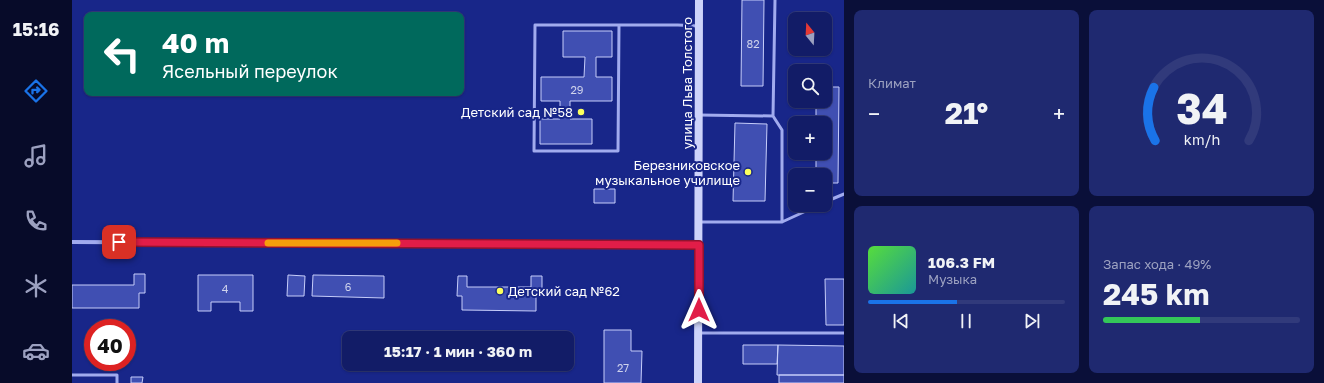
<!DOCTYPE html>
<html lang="ru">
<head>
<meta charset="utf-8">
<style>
  body { margin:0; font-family:"Golos Text",sans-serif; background:#1f2970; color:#f1f3f6; height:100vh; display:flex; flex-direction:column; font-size:15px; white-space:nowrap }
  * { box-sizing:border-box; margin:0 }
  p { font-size:13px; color:#9ca1c0 }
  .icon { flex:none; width:22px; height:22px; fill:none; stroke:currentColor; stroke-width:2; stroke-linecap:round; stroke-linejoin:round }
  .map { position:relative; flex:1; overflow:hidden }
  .drawer { display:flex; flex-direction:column; gap:10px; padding:10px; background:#0a0f39; width:480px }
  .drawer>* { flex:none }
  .banner { position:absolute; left:12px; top:12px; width:380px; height:84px; border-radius:8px; box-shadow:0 1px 3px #0004,0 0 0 1px #313a7b; background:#00695c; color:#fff; overflow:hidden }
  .needle { width:26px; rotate:342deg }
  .controls { position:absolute; left:716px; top:12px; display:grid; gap:8px }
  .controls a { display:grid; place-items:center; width:44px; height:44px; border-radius:8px; background:#121c67; box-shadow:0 1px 3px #0004,0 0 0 1px #313a7b; font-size:20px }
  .speed { position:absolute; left:12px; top:319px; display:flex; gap:8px; font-size:20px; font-weight:700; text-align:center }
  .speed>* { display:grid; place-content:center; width:52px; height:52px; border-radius:50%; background:#121c67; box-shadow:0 1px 3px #0004,0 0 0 1px #313a7b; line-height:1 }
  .speed .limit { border:6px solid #d22; background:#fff; color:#111 }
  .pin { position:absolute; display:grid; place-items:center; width:34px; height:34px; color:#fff; margin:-17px; border-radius:8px; box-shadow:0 2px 6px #0006 }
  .me { position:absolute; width:44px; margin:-22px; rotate:0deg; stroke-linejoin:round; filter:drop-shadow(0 0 3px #0008) }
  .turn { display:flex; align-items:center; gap:14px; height:84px; padding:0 12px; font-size:18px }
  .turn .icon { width:52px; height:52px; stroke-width:2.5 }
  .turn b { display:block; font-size:28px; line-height:34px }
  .big { font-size:30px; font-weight:700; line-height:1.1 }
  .drawer .widget { flex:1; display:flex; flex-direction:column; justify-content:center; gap:6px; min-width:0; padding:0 14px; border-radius:8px; background:#1f2970 }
  .drawer .dial { align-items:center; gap:0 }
  .dial svg { height:104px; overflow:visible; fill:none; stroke:#313a7b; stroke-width:7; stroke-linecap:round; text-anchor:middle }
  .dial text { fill:#f1f3f6; stroke:none }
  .song { display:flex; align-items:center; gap:12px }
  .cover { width:48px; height:48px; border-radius:6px; background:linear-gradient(135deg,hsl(110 70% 55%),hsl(180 70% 35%)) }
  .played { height:4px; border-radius:2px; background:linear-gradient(90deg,#1a73e8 45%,#313a7b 45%) }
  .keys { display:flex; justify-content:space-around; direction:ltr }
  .heat { display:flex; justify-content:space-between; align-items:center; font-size:22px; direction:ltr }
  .charge { height:6px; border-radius:3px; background:linear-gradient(90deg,#34c759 49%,#313a7b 0) }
  .drawer .tiles { flex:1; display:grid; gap:10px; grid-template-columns:repeat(2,1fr) }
  .trip { position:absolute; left:270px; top:331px; width:232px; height:40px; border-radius:8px; background:#121c67; box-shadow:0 1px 3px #0004,0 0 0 1px #313a7b; font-weight:700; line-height:40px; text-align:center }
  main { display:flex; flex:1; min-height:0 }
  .menu { display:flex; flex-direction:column; width:72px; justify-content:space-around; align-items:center; background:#070b29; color:#9ca1c0 }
  .menu .icon { width:28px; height:28px }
  .menu .active { color:#1a73e8 }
  .menu b { font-size:18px; color:#f1f3f6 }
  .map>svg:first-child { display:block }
  .building { fill:#404fb2; stroke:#c6cdfa }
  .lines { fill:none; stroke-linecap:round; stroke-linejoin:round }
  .lane { stroke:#a1abee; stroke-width:3 }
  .street { stroke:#a1abee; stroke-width:4 }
  .secondary { stroke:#cdd3fa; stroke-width:8 }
  .route-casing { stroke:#92132f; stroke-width:10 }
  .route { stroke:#e11d48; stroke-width:7 }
  .slow { stroke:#f59e0b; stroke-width:7 }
  .poi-dot { fill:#fbff5d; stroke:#182689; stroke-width:1.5 }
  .labels { text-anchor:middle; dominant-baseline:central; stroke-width:4; stroke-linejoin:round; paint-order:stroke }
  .number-label { font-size:11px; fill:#cfd3ec }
  .street-label { font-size:13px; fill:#fff; stroke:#182689 }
  .poi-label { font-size:13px; fill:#fff; stroke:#182689; text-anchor:end }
</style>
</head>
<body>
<main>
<nav class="menu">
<b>15:16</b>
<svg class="icon active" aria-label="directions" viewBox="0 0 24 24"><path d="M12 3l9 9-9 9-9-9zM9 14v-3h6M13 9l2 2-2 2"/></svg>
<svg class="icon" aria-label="music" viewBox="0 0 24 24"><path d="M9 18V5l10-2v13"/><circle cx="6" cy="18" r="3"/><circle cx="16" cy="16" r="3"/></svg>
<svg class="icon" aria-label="phone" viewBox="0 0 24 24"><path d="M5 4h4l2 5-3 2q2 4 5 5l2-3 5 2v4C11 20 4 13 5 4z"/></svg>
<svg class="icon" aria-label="climate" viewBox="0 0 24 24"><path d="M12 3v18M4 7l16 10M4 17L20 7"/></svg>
<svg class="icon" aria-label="car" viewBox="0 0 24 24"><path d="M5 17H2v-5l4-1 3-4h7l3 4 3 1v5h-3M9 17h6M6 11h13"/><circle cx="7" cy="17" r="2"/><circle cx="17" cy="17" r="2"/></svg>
</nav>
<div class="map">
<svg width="772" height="383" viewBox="0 0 772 383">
  <rect width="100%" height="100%" fill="#182689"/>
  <path class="building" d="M670,0H692L691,86H669Z
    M491,31H540V57H524V77H540V101H498V119H520V144H468V119H488V101H469V77H512L513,57H491Z
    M753,87H767L766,183H753V175H744V153H753V123H744V101H753Z
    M663,123L695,124L693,201H661Z
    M522,189H543V203H522Z
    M62,274H73V293H67V308H0V285H62Z
    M126,275H181V311H168V302H139V311H126Z
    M216,275L233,276L232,296H215Z
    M241,275L312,276V298L240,296Z
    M386,276H395V287H459V276H470V295H464V311L390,310V296H385Z
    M753,279H772V325H754Z
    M532,330H559V351H570L569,383H532Z
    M671,345H706L705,364H671Z
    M706,345L772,346V375H705Z
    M707,375H772V383H707Z
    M59,377H71L70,383H59Z"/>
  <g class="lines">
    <path class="lane" d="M547,25L546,151H462L463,25H606L626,26
      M627,115L701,116L703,0
      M701,116L710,130V222
      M753,202L772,194
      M627,222H710L747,205
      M627,333H772
      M0,375H45V383"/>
    <path class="street" d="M0,242L627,245"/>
    <path class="secondary" d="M626,383L627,0"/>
  </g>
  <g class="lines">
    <g class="route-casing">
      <path id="route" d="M47,242L627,245V310"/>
    </g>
    <use href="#route" class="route"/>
    <path class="slow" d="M196,243H325"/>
  </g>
  <g class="poi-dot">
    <circle cx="509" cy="112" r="4"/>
    <circle cx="676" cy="172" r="4"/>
    <circle cx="428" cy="291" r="4"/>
  </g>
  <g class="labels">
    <g class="number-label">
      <text x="681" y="43">82</text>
      <text x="505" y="89">29</text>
      <text x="276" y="286">6</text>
      <text x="153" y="288">4</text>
      <text x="551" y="367">27</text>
    </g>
    <g class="street-label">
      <text transform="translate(615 83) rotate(-90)">улица Льва Толстого</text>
    </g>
    <g class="poi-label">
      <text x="501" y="112">Детский сад №58</text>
      <text x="668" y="165">Березниковское<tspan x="668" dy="15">музыкальное училище</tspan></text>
      <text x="436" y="291" text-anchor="start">Детский сад №62</text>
    </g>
  </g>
</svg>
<div class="controls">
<a><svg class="needle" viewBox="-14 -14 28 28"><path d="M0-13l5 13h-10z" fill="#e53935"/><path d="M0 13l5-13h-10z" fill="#9ca1c0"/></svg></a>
<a><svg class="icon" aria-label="search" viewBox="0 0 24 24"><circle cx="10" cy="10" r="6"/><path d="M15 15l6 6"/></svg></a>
<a>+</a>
<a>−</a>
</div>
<div class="speed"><div class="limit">40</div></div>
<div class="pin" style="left:47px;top:242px;background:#d93025"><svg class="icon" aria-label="arrive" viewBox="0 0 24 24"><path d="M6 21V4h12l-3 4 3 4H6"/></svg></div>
<svg class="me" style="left:627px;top:310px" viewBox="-20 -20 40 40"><path d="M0-17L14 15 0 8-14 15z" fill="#e11d48" stroke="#fff" stroke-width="4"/></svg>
<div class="trip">15:17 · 1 мин · 360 m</div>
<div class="banner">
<div class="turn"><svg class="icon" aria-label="left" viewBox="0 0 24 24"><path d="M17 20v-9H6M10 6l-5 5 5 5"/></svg><div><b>40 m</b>Ясельный переулок</div></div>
</div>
</div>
<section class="drawer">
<div class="tiles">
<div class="widget"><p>Климат</p>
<div class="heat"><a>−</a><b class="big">21°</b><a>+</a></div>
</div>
<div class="widget dial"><svg viewBox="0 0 100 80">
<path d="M14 69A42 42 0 1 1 86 69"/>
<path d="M14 69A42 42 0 0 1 13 28" stroke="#1a73e8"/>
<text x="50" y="56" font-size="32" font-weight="700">34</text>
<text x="50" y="72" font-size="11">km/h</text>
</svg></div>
<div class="widget">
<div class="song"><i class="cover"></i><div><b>106.3 FM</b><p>Музыка</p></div></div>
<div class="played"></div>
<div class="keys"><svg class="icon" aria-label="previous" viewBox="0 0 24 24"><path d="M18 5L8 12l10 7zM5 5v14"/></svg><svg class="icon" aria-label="pause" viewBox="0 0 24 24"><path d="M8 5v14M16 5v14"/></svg><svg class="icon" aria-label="next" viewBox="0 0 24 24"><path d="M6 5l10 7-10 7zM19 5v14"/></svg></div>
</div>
<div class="widget"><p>Запас хода · 49%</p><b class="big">245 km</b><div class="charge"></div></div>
</div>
</section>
</main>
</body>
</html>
